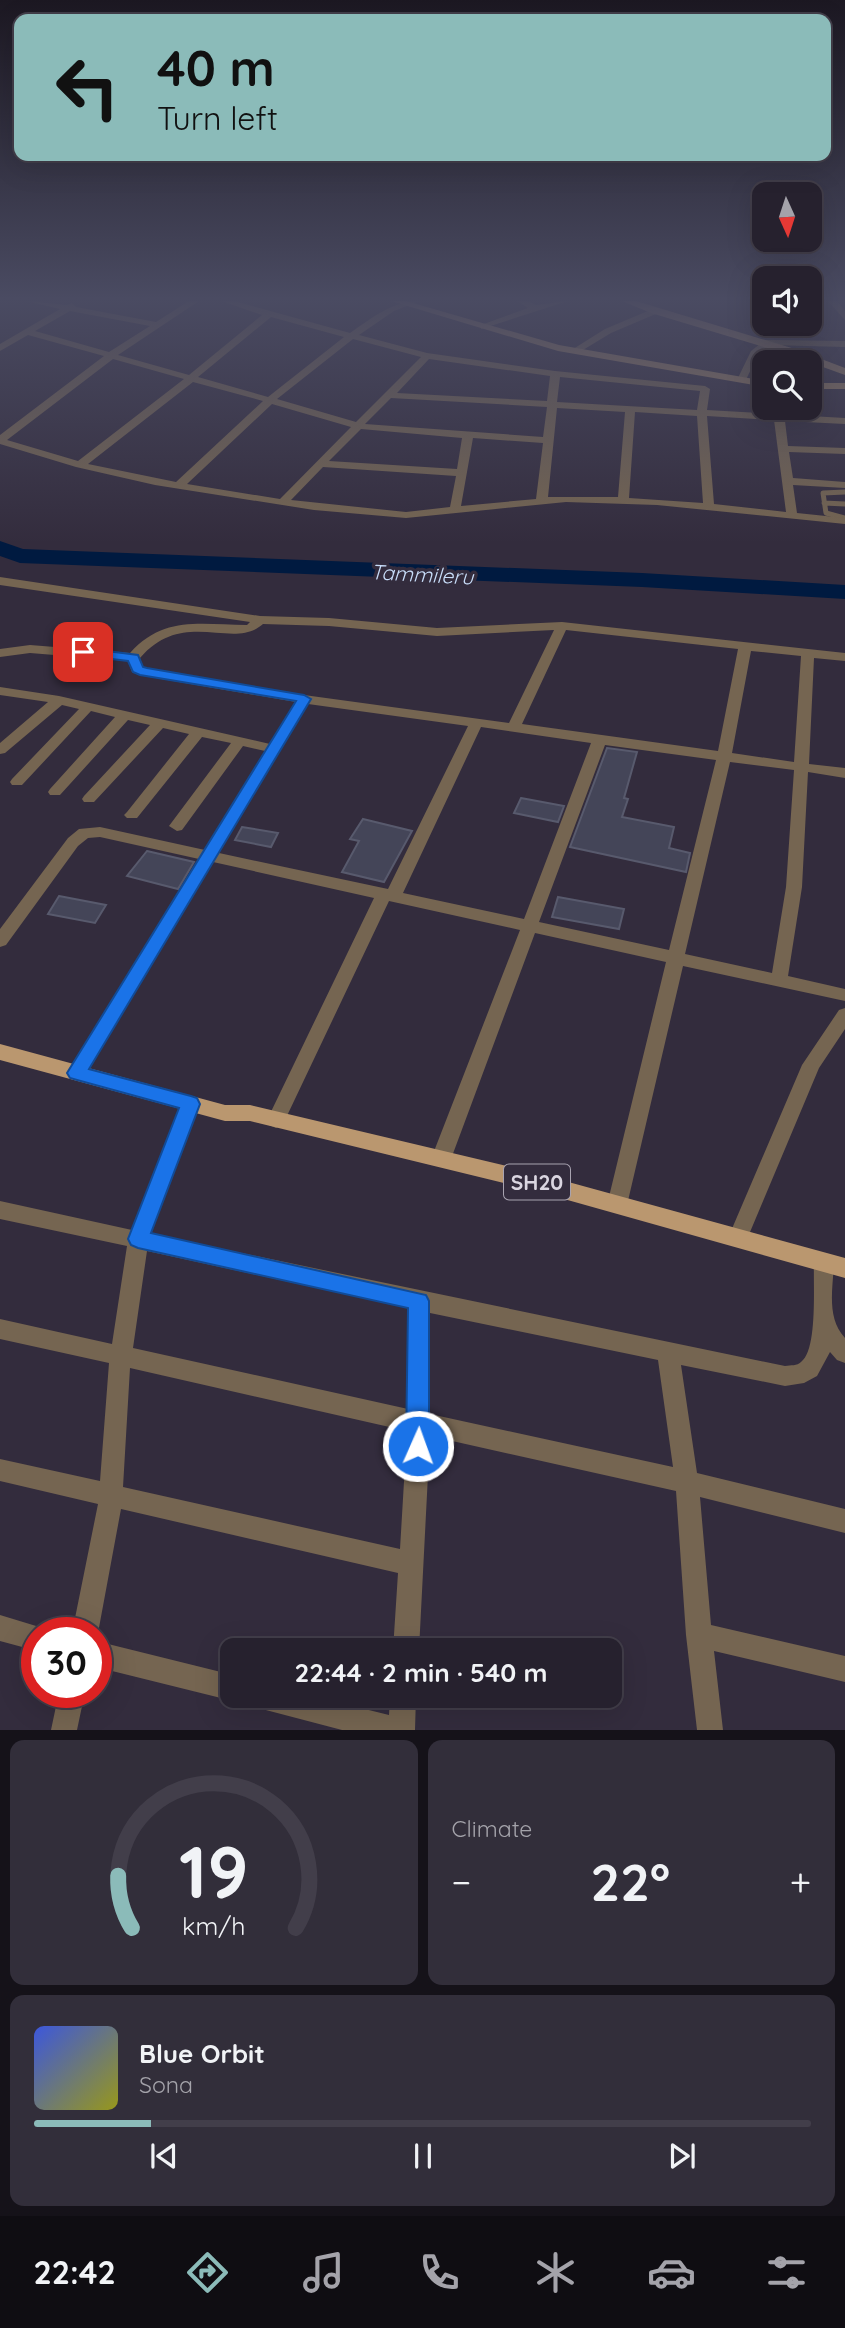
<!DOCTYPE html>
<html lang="en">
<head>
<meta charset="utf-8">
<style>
  body { margin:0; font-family:Quicksand,sans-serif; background:#322e3a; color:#f1f3f6; height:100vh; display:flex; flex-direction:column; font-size:26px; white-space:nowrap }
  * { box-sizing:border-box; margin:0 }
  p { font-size:23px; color:#a4a3aa }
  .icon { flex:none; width:38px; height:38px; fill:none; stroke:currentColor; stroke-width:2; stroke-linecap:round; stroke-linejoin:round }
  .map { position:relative; height:1730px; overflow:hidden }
  .details { display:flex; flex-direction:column; gap:10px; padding:10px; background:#151219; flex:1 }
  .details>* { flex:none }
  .guide { position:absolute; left:14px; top:14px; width:817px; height:147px; border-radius:14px; box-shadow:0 7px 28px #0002,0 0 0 2px #423e4a; background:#8bbbb9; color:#111; overflow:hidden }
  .needle { width:46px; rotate:177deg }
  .controls { position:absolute; left:752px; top:182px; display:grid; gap:14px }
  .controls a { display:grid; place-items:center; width:70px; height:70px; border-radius:14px; background:#26212e; box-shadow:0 7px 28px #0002,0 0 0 2px #423e4a; font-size:35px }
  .speed { position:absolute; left:21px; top:1617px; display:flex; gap:14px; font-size:35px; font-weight:700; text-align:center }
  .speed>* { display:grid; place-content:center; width:91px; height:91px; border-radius:50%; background:#26212e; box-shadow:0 7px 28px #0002,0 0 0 2px #423e4a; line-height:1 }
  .speed .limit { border:10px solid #d22; background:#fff; color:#111 }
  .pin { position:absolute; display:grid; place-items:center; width:60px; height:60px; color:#fff; margin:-30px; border-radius:14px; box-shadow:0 4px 10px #0006 }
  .me { position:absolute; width:77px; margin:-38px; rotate:2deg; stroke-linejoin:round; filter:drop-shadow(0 0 5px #0008) }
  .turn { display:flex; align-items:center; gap:24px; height:147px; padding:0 28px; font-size:32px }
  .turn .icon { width:91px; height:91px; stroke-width:2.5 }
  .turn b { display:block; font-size:49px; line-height:60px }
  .big { font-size:52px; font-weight:700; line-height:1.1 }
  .details .card { flex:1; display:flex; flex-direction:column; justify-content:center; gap:10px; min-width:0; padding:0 24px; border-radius:14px; background:#322e3a }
  .details .dial { align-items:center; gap:0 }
  .dial svg { height:182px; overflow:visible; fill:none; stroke:#423e4a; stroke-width:7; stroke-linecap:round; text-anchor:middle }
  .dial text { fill:#f1f3f6; stroke:none }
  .song { display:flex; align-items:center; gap:21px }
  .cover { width:84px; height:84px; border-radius:10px; background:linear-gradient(135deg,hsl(230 70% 55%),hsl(60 70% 35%)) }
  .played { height:7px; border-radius:4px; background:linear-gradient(90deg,#8bbbb9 15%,#423e4a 15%) }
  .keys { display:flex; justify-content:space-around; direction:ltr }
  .heat { display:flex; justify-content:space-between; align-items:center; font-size:38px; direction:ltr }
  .details .tiles { flex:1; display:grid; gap:10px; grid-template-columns:1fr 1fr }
  .card:last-child { grid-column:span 2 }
  .trip { position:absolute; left:220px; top:1638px; width:402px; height:70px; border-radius:14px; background:#26212e; box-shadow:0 7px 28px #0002,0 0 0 2px #423e4a; font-weight:700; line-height:70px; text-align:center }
  .tab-bar { display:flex; height:112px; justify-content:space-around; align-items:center; background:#0f0d12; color:#a4a3aa }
  .tab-bar .icon { width:49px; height:49px }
  .tab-bar .on { color:#8bbbb9 }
  .tab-bar b { font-size:32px; color:#f1f3f6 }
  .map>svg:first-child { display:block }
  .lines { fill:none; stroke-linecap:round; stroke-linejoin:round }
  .river { fill:#001a40; fill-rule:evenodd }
  .building { fill:#444558; stroke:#585a6d; stroke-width:2 }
  .lane { stroke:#756551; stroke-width:5 }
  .street { fill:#756551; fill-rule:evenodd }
  .secondary { fill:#9c8162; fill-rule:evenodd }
  .primary { fill:#ba976f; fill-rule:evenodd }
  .route { fill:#1a73e8; stroke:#114b97; stroke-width:2 }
  .labels { text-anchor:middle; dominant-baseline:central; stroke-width:7; stroke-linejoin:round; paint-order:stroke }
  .far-water-label { font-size:21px; font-style:italic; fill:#c8ddf9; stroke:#332c3d }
  .shield { fill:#332c3d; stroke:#a8a3b0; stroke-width:2 }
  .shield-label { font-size:21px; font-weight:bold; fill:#dad6e1 }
</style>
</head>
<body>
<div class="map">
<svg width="845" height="1730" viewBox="0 0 845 1730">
  <rect width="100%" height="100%" fill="#332c3d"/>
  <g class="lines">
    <path class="river" d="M0,541L23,549L642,573L845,585V599L642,587L20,563L0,556Z"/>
  </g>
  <path class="building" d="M607,748L637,752L624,798L628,799L622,817L674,827L669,848L690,853L686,872L570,847Z
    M521,798L564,806L558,822L514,813Z
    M363,819L412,831L384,882L342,872L359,841L350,839Z
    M242,827L278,833L271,847L235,840Z
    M147,851L194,862L178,889L127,876Z
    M59,896L106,905L95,923L48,914Z
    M558,897L624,909L619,929L552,917Z"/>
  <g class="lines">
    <path class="lane" d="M845,492L823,493L826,513L845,518
      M824,503L845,504"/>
    <path class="street" d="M26,301L67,305L72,303L76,307L156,322L189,301H199L118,355L189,375L262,315L221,301H234L350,333C372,318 392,301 419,301L394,311L359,335L427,353L555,371L705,386L710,389L707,410L845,418V424L785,421L788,446L845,448V454L789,452L793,478L845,482V488L793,485L797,513L845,518V524L657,505L566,502L406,518L314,510L155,485L76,467L0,444V435L104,356L28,335L0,351V344L60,309ZM70,311L150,326L109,352L35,331ZM271,317L344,337L268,397L198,377ZM353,339L421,357L356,422L277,399ZM113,359L184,379L78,461L7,440ZM429,359L550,376L547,401L397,393ZM560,377L700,391L697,410L557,402ZM193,382L263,401L176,482L88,464ZM391,398L547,407L543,437L365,424ZM272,404L351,427L280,499L187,484ZM557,408L625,412L618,497H548ZM635,412L697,416L703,503L629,498ZM707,416L774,420L786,512L714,504ZM361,429L462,438L457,469L329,461ZM473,438L543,443L536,499L461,506ZM323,467L456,476L450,507L406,512L291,500Z
      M517,301H528L536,305L568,301L481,329V325L528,308Z
      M828,301H837L845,311V320Z
      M655,308L659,311L658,313L611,333L578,353L570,351L605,329Z
      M765,340L845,341V347L770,345L758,354L745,382H739L737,380L751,351Z
      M0,577L260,616L329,618L437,628L562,622L845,653V661L814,658L809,764L845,768V778L808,772L802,887L788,976L845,989V1001L683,966L627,1205L624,1211L617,1213L610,1211L607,1205L666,962L535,933L451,1159L448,1165L441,1167L434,1165L431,1159L520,930L389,901L285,1120L283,1125L276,1128L269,1125L267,1120L374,898L213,862L83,1078L77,1080L71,1078L68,1073L71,1068L199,859L100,837L88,838L78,846L6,945L0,947V929L68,838L79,829L100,827L205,850L265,751L243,746L182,830L177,831L169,826L231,743L202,737L137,818H127L124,815L127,812L189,734L163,728L94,802H84L82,799L84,796L150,725L128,720L60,795H50L48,792L50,789L115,717L91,711L22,785H12L10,782L12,779L79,709L62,705L5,753L0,754V743L48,702L0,695V687L59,696L270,744L296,702L144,676L132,672L128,661L30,653L0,657V649L30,645L130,653C164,615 201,625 247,625L250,622L0,585ZM263,624L329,626L437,636L554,630L509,723L304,695L147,669L143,667L140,658C184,607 233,651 263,624ZM566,630L738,649L718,751L522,724ZM751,651L801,656L794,762L732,753ZM308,704L468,726L388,889L219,853ZM481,727L591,743L524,919L403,893ZM605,745L716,760L669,950L539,922ZM730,762L794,770L786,887L772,973L685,954Z
      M845,1008V1029L819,1068L745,1244L738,1247L731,1244L728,1238L802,1065L839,1010Z
      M191,1097L198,1099L200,1104L150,1234L785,1366C791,1365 797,1366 801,1362C818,1350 813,1284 814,1262L817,1256L824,1253L831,1256L834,1262C833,1288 826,1318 845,1338V1363L837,1360L830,1352L817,1376L804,1383L785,1386L681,1365L697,1473L845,1509V1533L700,1497L711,1625L845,1656V1682L714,1651L723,1730H697L686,1635L676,1491L430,1436L419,1650H393L398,1573L121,1509L98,1633L96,1636V1633H72L98,1504L0,1481V1459L100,1481L109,1363L0,1339V1319L112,1344L127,1246L0,1219V1201L132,1230L182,1104L184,1099ZM147,1251L408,1308V1409L133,1348ZM430,1313L658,1360L673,1467L430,1414ZM130,1368L407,1431L400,1549L123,1487Z
      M0,1615L46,1629L47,1633H37V1651L0,1641Z
      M96,1641L233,1675V1696H243L233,1701L96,1667Z
      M59,1692H85L77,1730H51Z
      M249,1696H312L389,1715L390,1696H416L415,1730H342L262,1709L253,1705Z"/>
    <path class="secondary" d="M391,301H406L559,345L765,381V387L558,351Z
      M622,301H636L795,349L845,368V375L787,354L651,313Z
      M810,383H845V389H810Z"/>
    <path class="primary" d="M0,1044L225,1105H250L532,1172L845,1258V1278L532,1190L250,1121H225L0,1060Z"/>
  </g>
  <linearGradient id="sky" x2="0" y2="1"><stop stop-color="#1c1822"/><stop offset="0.55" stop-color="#4a4b62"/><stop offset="1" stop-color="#4a4b62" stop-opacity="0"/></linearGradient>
  <rect width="845" height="543" fill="url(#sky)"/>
  <path class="route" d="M83,648L138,655L143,667L147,668L304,695L311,699L89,1069L191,1096L197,1098L200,1104L151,1233L426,1295L429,1301V1446L426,1454L418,1458L410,1454L406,1446L408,1308L138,1248L131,1245L128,1239L179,1108L77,1080L70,1078L67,1073L296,701L140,675L133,672L128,661L78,655V649Z"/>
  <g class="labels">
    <g class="far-water-label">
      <text transform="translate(422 574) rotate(3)">Tammileru</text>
    </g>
    <rect class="shield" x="504" y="1164.5" width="66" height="35" rx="5"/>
    <g class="shield-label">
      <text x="537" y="1182">SH20</text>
    </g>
  </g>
</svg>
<div class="controls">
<a><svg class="needle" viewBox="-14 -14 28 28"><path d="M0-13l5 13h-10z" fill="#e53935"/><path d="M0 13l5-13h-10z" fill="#a4a3aa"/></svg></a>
<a><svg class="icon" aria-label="sound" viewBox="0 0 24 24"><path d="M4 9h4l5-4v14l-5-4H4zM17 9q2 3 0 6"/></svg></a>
<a><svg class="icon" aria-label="search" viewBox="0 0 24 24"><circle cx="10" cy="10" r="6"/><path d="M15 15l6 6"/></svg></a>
</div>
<div class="speed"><div class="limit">30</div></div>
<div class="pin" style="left:83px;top:652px;background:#d93025"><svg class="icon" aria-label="arrive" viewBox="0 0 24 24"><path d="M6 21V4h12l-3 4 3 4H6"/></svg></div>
<svg class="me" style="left:418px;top:1446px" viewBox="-20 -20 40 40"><circle r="17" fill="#1a73e8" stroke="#fff" stroke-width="3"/><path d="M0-11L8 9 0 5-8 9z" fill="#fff"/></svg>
<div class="trip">22:44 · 2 min · 540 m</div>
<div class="guide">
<div class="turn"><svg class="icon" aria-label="left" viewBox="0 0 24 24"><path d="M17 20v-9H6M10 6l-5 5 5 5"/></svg><div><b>40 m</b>Turn left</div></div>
</div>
</div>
<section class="details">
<div class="tiles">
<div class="card dial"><svg viewBox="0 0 100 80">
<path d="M14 69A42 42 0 1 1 86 69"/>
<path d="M14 69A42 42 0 0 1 8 46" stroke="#8bbbb9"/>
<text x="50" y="56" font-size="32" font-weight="700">19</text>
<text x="50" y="72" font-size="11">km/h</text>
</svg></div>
<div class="card"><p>Climate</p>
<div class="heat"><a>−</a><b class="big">22°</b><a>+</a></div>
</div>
<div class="card">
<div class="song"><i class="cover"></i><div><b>Blue Orbit</b><p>Sona</p></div></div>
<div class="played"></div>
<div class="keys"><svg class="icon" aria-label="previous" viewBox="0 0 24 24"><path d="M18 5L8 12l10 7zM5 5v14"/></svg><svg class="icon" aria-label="pause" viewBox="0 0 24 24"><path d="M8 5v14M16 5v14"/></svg><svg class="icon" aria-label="next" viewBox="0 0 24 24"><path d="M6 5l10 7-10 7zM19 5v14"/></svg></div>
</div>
</div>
</section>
<nav class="tab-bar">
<b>22:42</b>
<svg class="icon on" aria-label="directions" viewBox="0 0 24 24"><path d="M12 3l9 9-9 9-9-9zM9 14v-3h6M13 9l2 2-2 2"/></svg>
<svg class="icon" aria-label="music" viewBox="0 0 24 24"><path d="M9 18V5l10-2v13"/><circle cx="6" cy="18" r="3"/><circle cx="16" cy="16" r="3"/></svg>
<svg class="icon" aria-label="phone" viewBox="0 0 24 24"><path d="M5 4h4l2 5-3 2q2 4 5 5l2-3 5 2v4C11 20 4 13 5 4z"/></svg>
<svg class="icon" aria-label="climate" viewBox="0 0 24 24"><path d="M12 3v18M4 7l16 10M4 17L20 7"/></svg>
<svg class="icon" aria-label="car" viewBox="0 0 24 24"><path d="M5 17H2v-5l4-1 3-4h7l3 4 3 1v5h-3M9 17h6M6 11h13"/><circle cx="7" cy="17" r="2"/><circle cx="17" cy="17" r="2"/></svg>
<svg class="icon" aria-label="filters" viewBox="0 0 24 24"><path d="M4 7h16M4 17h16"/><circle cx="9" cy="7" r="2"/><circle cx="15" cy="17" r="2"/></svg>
</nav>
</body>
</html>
